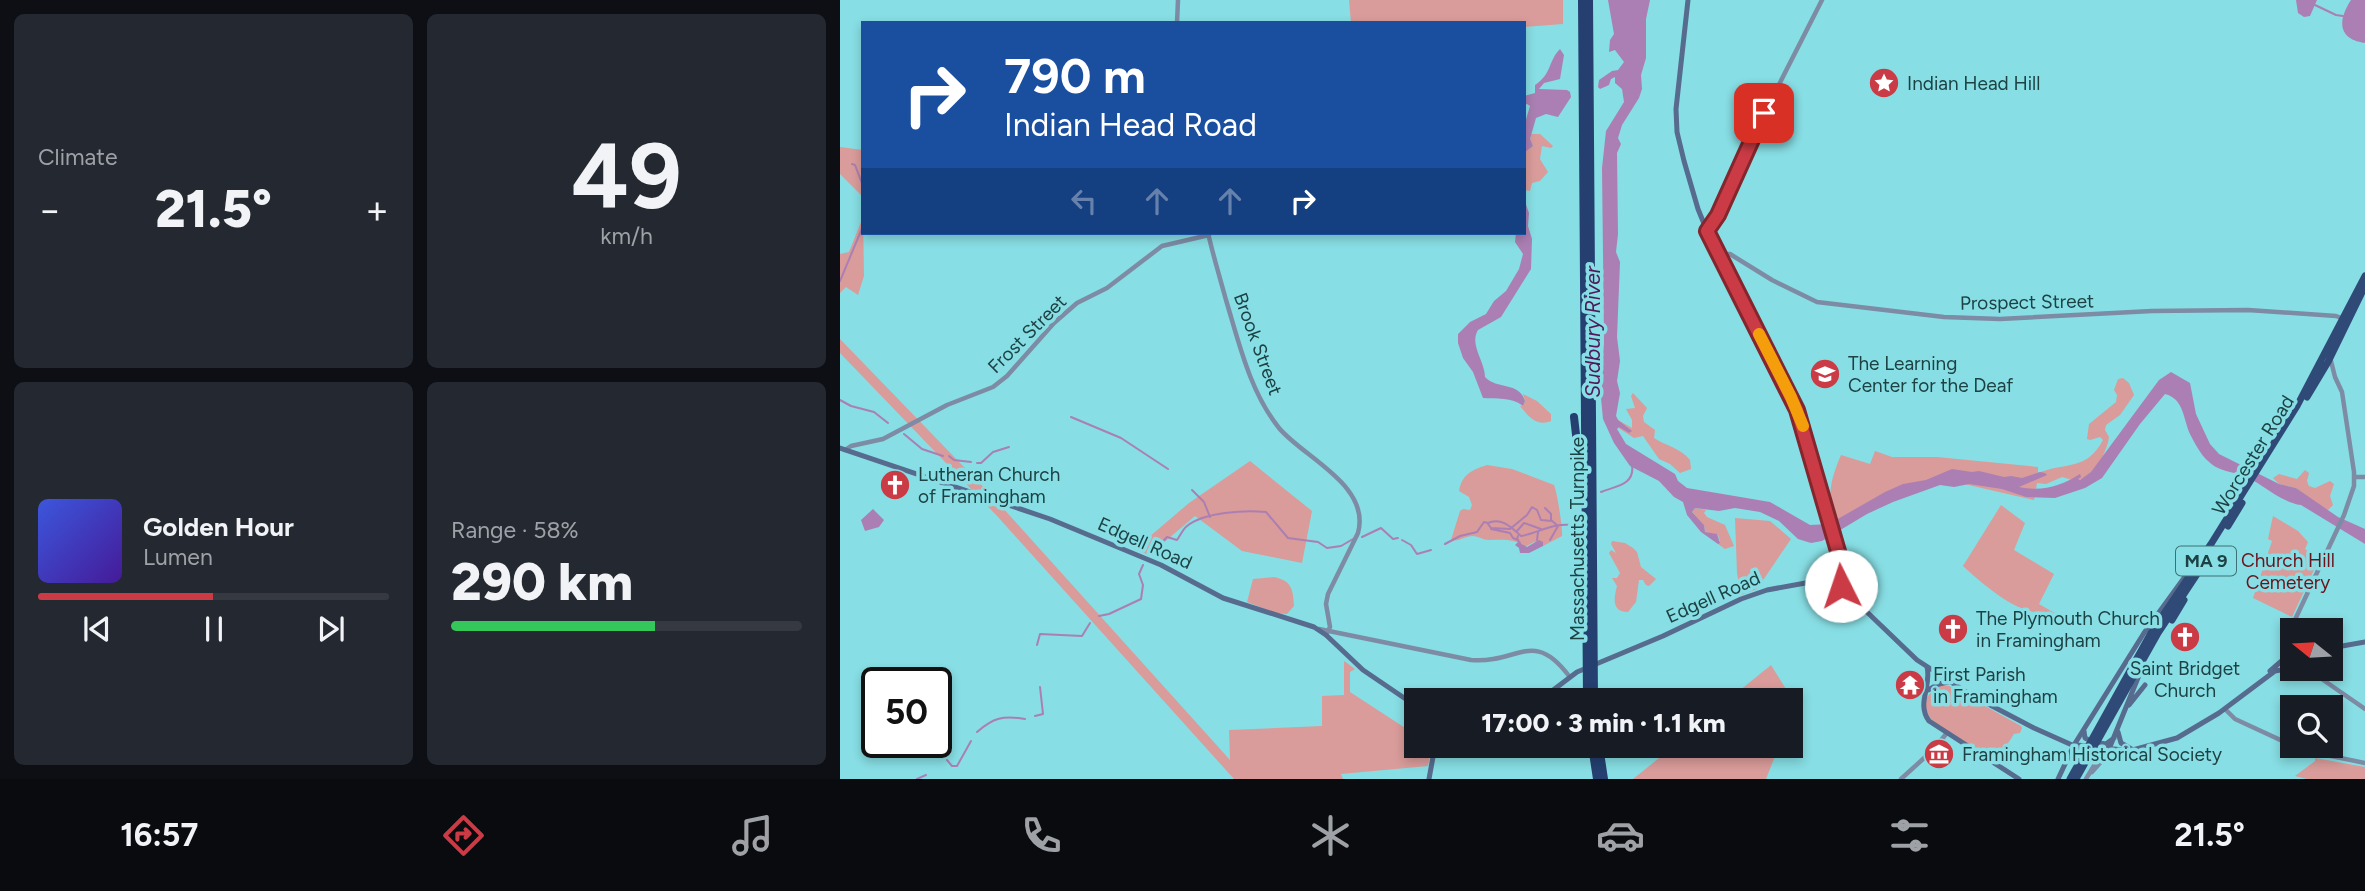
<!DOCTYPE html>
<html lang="en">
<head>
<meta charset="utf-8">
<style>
  body { margin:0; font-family:Figtree,sans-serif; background:#242831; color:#f1f3f6; height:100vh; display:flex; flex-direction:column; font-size:26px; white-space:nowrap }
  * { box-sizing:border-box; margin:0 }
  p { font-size:23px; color:#9ea1a6 }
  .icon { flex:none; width:38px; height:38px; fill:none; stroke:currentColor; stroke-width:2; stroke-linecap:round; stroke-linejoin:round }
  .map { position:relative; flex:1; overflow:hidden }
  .details { display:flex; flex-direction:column; gap:14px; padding:14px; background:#0d0f14; width:840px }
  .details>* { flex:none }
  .top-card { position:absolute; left:21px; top:21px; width:665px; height:214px; border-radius:0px; box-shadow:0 4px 10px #0003; background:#1a4fa0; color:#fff; overflow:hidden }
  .needle { width:46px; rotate:288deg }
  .fabs { position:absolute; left:1440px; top:618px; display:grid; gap:14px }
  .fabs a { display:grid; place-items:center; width:63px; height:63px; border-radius:0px; background:#171b24; box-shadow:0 4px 10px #0003; font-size:35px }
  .speed { position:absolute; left:21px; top:667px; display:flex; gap:14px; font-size:35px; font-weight:700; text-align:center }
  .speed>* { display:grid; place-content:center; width:91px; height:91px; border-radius:50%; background:#171b24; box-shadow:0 4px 10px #0003; line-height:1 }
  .speed .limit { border:4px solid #111; border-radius:10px; background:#fff; color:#111 }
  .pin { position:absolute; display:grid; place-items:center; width:60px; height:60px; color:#fff; margin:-30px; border-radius:14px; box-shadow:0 4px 10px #0006 }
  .me { position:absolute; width:77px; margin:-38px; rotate:356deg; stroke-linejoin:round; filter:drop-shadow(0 0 5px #0008) }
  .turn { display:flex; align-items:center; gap:24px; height:147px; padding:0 28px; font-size:32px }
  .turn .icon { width:91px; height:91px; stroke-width:2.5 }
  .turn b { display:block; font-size:49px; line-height:60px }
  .lanes { display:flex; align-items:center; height:66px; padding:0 28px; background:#0003; justify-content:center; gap:35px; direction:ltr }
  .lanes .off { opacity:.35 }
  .big { font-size:52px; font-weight:800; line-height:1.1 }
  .details .widget { flex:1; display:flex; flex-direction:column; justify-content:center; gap:10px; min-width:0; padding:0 24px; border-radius:10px; background:#242831 }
  .details .dial { align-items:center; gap:0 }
  .dial b { font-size:91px; line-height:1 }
  .song { display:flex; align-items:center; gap:21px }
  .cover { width:84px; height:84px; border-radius:10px; background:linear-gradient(135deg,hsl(230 70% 55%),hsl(260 70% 35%)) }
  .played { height:7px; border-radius:4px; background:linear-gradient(90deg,#cb3b46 50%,#363941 50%) }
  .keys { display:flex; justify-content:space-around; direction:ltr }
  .heat { display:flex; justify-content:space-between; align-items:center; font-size:38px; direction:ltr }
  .charge { height:10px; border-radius:5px; background:linear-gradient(90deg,#34c759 58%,#363941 0) }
  .details .tiles { flex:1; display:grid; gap:14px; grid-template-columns:repeat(2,1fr) }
  .trip { position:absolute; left:564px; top:688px; width:399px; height:70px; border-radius:0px; background:#171b24; box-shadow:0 4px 10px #0003; font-weight:800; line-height:70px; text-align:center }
  .tabs { display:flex; height:112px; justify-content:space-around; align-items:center; background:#090b0e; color:#9ea1a6 }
  .tabs .icon { width:49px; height:49px }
  .tabs .on { color:#cb3b46 }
  .tabs b { font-size:32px; color:#f1f3f6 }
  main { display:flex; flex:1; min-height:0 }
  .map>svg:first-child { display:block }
  .green { fill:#d99c9a }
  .water { fill:#ab7fb3 }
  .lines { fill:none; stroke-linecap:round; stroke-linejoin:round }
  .stream { stroke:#ab7fb3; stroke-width:2 }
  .tertiary { stroke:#7d8ba4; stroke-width:4.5 }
  .secondary { stroke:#576b8e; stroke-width:5 }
  .trunk { stroke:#304a77; stroke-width:7 }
  .motorway { stroke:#243f70; stroke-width:8 }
  .route-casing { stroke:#84262e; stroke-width:18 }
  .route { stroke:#cb3b46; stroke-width:12 }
  .slow { stroke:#f59e0b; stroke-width:12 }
  .labels { text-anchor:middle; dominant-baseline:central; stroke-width:7; stroke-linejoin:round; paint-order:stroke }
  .shield { fill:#87dee4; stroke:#3d7174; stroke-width:2 }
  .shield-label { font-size:18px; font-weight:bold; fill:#1d4244 }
  .poi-label { font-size:19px; fill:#1d4244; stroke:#87dee4; text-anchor:start }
  .street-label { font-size:19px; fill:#1d4244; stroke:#87dee4 }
  .park-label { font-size:19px; fill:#6a131c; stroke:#87dee4 }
  .water-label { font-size:21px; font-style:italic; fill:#501a5a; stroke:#87dee4 }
</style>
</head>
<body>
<main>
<section class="details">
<div class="tiles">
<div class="widget"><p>Climate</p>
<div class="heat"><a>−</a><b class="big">21.5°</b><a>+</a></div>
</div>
<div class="widget dial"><b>49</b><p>km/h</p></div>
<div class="widget">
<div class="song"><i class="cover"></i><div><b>Golden Hour</b><p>Lumen</p></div></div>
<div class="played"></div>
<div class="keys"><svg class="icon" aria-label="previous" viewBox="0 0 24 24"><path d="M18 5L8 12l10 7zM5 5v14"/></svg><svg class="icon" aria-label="pause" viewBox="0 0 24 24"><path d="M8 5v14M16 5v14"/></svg><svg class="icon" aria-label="next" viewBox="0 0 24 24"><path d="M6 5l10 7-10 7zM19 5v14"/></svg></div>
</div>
<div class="widget"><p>Range · 58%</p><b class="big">290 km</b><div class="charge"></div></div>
</div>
</section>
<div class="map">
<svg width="1525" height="779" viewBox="0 0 1525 779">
  <rect width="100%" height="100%" fill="#87dee4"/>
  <path class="green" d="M509,0H723V24L684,27V23H511Z
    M691,134H700L713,146L711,148L702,146L700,159L708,172L700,181L692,183L690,191L684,190V153L693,146L690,140Z
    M0,147L23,150V197L0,174Z
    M23,217L24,276L18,295L6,287L0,293V254L9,252Z
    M0,339L153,497L390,760L389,730L482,726V696L504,695V661L515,669L510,672V692L576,735V746H592L588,766L501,774L503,779H394L158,517L0,353Z
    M1283,378L1289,383L1294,395L1280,415L1266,425L1265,430L1269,437C1267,452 1255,475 1239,480C1233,482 1228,478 1222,477L1206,484L1197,483L1194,500L1124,484L1106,483L1027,507L997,532C987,501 988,485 1001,455L1030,464L1035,451L1052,457H1097L1198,467V473C1225,462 1247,471 1263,440L1260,437L1250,440L1247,439L1249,424L1276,402L1277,395L1274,390L1278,379Z
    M793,393L807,408L803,416L804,422L815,430L814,438C826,446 841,448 850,460L851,469L840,473L830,464L819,459L803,436L794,438L777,427L776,416L778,420L792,428V420L786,409L795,408L791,396Z
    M683,394L697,401L711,414V421C697,427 688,416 680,406H683L685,401Z
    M410,461L472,511L462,563L402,551L355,516L309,555L295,549L349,503Z
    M647,465L672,469L714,485C717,491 723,530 722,536L703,546V544L694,542L685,547C674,538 663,540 649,540C643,540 638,536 633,536C624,536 619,542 611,540L620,511L623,509L630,510L632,505L629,497L619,491C622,474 632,470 647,465Z
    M1465,470L1469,473L1467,481L1469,486L1475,488L1490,481L1494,484L1490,496L1493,505L1488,510L1470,500L1456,488L1439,484L1433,478L1439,474L1457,479Z
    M1161,505L1185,523L1174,550L1214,574L1199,604L1218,615L1215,622C1203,615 1196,613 1184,609C1165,603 1138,580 1123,566Z
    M855,508L866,510L864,513L867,517L885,525L894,546L885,549L878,544L880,541L878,535L865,532L864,525L852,512Z
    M1433,516L1458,531L1468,542L1465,549L1479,559L1452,617L1413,598L1432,541L1428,539Z
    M895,518L930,521L951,539L917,589L901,595L897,573Z
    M772,541L785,543L793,548L797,552L801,567L816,579L809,586L806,585L803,580H799L796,602L788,612C771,612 774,597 777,586L772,578H777L780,573L769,553L771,550L776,553L771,544Z
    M434,577C452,581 453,589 454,606L447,614L435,613L407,602L413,579Z
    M931,665L956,705L950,719V700H888Z
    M1102,685L1109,686L1181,726L1182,728L1180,733L1174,734L1157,760L1155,761L1093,722C1080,704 1084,695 1102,685Z
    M834,746H939L926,779H793Z
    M1475,758L1525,767V779H1467L1455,776L1475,761Z"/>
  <path class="water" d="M768,0H810L806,19V58L801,75L802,89L799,98L782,125L778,138L781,144L777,153L778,234L776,252L780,262L777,337L780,361L777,381L780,393L776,416L778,420L792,431L789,433L779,427L777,429L786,444L835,474L838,481L847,488L930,502L970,525L989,524L1045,492L1063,484L1086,480L1112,469L1132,472L1139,471L1164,477L1171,476L1182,478L1200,472L1205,473L1207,475L1179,487C1202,492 1221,486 1240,474L1241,477L1238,479L1240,480L1251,472L1319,380L1331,372L1350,383L1356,414L1370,444L1379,454L1439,484L1456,488L1498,517L1525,529V544L1461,505C1438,502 1420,480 1398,474C1387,471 1377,470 1368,461C1361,455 1354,442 1350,434C1343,418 1344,399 1325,394L1300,424L1262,478L1245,488L1215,498L1186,497L1162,489L1129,484L1114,487L1100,485L1053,502L1027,514L982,541L971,543L958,539L939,521L920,512L895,508L879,511L855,508L852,512L864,525L865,532L877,534L880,543L878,544L861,532L847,515L843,502L834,497L819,481L790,466L774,443L763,419L761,398L764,341L762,168L766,131L784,102L782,89L775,83V77L771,79L769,85L760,89L758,87L759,80L772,71L778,70L784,62L775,50L769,52L770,40L774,34Z
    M1456,0H1477L1470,16L1464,17L1458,13Z
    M1511,0H1525V43C1497,39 1498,20 1511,0Z
    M720,49L724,55L720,79L704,83L699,89L727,90L730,92L731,97L718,117L706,114L696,118L690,139L693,146L684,153V126L690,106L687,104L684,105V96L695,93V85C712,74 708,61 720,49Z
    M684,199L689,213L688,226L692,239L691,269L661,317L638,330C629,345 645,361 645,377C657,390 679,381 685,401L683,406C672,397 656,399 643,398L633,372L623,358L618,343V334L630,322L646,314L654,301L666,291L679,269L683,254L675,242L676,233H684Z
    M33,509L44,520L39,527L25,531L21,520Z
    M699,540L703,542V546L689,553H680L679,548L675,545L678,542L687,547Z"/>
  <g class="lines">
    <path class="stream" d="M1475,5L1496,15L1503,16
      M12,164L15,165L23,186
      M0,281L23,226
      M0,400L11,406L34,412L48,423
      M231,417L281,438L328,469
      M64,434L82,449L103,456
      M109,456L114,460L131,462
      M137,463H141L153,452L169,447
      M352,490L364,502L370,517
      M761,492C776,486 795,485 792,465
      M705,508L711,514V520L718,526L710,540
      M648,524L651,528L670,529L687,515L692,507L697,510L701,520L712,521
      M651,529L670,533L673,538L678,540
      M677,531L684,523L701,529
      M678,536L677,539L680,543
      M522,537L541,528L553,539L558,538
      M562,540L571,545L577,554L591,550
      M697,540L698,532
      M605,544L620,536L637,532L644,522L648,523C661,517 671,527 681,536C699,533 711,523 732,525
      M312,553L327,537L337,540C340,536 343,529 347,526C364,512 405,510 426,512L448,538L478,542L487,548L501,546L513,539
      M259,616L269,614L301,599L303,585L299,574L303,565
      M197,645L200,634L242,636L250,623
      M195,716L203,714L200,687
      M137,732C153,718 163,715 185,719
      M107,760L112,766H117L131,741
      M77,779L86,775"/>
    <path class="tertiary" d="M337,23L338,0
      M867,231L876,220L921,120L982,0
      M368,233C373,255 380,278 386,300C399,343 410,392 439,428C464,458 531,485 518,533L488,594L486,604L490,627L486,635
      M878,254H890L932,280L977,302L1104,317L1160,319L1312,311L1408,310L1496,316L1504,319
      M5,450L11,446L43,439L107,405L153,387L167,376L214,323L237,303L267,288L322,246L369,235
      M1514,477H1525
      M479,629L631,660C678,664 693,628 729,676
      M1444,658V648L1453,624L1504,515L1514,486V472L1502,392L1495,377L1491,361
      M1454,668L1469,673
      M1466,668L1525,709
      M1385,709L1395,719L1462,750L1525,763
      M1252,772L1267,755
      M1061,779L1094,749L1106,734
      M1246,779L1255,764L1266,754"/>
    <path class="secondary" d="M848,0L836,109L837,132L844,161L858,209L867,231L960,418L1002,565L1003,574L1000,588
      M0,448L210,519L321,565L383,598L474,627L486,635L523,670L576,706
      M982,581L995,578L1001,568
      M1491,648L1525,642
      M1087,667C1092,687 1076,703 1089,721L1179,779
      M1430,671L1445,658L1452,655
      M1088,690L1099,684L1108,682
      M700,700L737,672L823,636L901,599L927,590L971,582L988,584L1004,590L1077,660L1131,695L1194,728L1241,749L1257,752L1278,754L1337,738L1379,713L1435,671L1452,668
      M1289,705L1305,685
      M1244,731L1245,738L1253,742L1266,744L1274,738
      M1278,732L1281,743L1293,750
      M1237,745L1283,750
      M1267,754L1304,663
      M589,779L595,746
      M1218,779L1234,745L1304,633L1344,578"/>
    <path class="trunk" d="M1467,397L1488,362L1525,286
      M1388,526L1402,503
      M1332,620L1344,600
      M1230,779L1311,633L1371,544L1457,406L1525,276
      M1236,779L1318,633L1363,565"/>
    <path class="motorway" d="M742,0L747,700
      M749,0L754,700
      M734,417L740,470
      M752,746L757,779
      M759,746L764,779"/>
  </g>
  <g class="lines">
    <g class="route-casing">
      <path id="route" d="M924,113L878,215L867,231L957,410L1002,565L1001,586"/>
    </g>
    <use href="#route" class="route"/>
    <path class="slow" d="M919,334L951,397L963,426"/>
  </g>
  <defs>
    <g id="sight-disc" transform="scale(1.575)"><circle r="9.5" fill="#cb3b46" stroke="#87dee4"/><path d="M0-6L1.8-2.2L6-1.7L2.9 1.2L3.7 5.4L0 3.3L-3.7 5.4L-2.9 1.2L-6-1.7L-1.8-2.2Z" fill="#fff"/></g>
    <g id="school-disc" transform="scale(1.575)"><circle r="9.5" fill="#cb3b46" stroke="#87dee4"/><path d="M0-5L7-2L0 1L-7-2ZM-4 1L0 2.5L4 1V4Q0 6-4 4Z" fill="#fff"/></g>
    <g id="church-disc" transform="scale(1.575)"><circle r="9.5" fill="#cb3b46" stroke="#87dee4"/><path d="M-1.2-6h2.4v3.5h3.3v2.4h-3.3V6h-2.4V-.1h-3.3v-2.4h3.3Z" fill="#fff"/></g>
    <g id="temple-disc" transform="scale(1.575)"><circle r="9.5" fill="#cb3b46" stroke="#87dee4"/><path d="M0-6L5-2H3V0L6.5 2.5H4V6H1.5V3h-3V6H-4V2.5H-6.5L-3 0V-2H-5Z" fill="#fff"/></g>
    <g id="museum-disc" transform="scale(1.575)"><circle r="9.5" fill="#cb3b46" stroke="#87dee4"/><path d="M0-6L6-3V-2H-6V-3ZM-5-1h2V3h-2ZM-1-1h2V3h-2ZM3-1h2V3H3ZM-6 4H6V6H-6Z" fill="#fff"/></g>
  </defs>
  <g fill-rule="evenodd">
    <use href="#sight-disc" x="1044" y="83"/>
    <use href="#school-disc" x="985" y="374"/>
    <use href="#church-disc" x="55" y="485"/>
    <use href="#church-disc" x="1113" y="629"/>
    <use href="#church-disc" x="1345" y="637"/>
    <use href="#temple-disc" x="1070" y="685"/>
    <use href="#museum-disc" x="1099" y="754"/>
  </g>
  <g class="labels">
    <rect class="shield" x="1336" y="546.5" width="60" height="29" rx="5"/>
    <g class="shield-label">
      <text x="1366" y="561">MA 9</text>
    </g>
    <g class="poi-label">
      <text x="1067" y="83">Indian Head Hill</text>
      <text x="1008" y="363">The Learning<tspan x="1008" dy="22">Center for the Deaf</tspan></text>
      <text x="78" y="474">Lutheran Church<tspan x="78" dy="22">of Framingham</tspan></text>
      <text x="1136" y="618">The Plymouth Church<tspan x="1136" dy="22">in Framingham</tspan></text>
      <text x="1345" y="668" text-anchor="middle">Saint Bridget<tspan x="1345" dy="22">Church</tspan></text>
      <text x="1093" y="674">First Parish<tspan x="1093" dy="22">in Framingham</tspan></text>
      <text x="1122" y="754">Framingham Historical Society</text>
    </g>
    <g class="street-label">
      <text transform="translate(1187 302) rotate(-1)">Prospect Street</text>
      <text transform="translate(187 334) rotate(-45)">Frost Street</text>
      <text transform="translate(418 344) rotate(70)">Brook Street</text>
      <text transform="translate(1413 455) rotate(-58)">Worcester Road</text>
      <text transform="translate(737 539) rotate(-90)">Massachusetts Turnpike</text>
      <text transform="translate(305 543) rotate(24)">Edgell Road</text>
      <text transform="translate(873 597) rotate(-24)">Edgell Road</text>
    </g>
    <g class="park-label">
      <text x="1448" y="560">Church Hill<tspan x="1448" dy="22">Cemetery</tspan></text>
    </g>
    <g class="water-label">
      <text transform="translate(752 332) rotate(-90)">Sudbury River</text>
    </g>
  </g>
</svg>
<div class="fabs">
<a><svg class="needle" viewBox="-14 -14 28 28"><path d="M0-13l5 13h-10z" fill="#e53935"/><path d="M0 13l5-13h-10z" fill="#9ea1a6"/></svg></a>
<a><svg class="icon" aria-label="search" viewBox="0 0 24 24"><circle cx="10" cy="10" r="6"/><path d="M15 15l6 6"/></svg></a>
</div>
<div class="speed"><div class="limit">50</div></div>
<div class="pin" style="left:924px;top:113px;background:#d93025"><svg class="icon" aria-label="arrive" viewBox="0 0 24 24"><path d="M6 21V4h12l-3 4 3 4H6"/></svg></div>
<svg class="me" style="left:1001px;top:586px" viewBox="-20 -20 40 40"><circle r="19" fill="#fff"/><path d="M0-13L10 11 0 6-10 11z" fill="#cb3b46"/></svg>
<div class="trip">17:00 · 3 min · 1.1 km</div>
<div class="top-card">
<div class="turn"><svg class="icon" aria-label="right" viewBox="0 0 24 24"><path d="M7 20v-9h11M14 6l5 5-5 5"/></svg><div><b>790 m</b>Indian Head Road</div></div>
<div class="lanes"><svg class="icon off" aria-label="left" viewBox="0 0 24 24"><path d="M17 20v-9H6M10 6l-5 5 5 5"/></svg><svg class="icon off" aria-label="ahead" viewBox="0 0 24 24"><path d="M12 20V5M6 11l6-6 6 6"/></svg><svg class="icon off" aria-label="ahead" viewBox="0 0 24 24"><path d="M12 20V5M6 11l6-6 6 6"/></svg><svg class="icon" aria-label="right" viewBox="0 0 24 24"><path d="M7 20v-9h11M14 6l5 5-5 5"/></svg></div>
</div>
</div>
</main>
<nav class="tabs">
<b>16:57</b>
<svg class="icon on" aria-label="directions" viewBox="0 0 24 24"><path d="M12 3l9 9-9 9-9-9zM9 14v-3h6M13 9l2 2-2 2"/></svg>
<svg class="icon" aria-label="music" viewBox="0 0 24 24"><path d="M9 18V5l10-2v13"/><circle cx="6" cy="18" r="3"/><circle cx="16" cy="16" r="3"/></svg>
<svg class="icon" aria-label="phone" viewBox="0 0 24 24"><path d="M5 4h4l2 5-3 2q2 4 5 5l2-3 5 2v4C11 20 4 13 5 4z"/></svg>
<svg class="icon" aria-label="climate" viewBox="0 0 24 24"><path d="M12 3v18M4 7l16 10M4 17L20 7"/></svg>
<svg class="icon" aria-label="car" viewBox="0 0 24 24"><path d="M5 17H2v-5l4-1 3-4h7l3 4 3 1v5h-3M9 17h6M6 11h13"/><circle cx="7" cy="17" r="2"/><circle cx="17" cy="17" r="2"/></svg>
<svg class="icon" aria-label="filters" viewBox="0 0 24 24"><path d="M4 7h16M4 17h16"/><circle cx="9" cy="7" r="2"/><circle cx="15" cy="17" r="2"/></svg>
<b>21.5°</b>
</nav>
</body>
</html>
